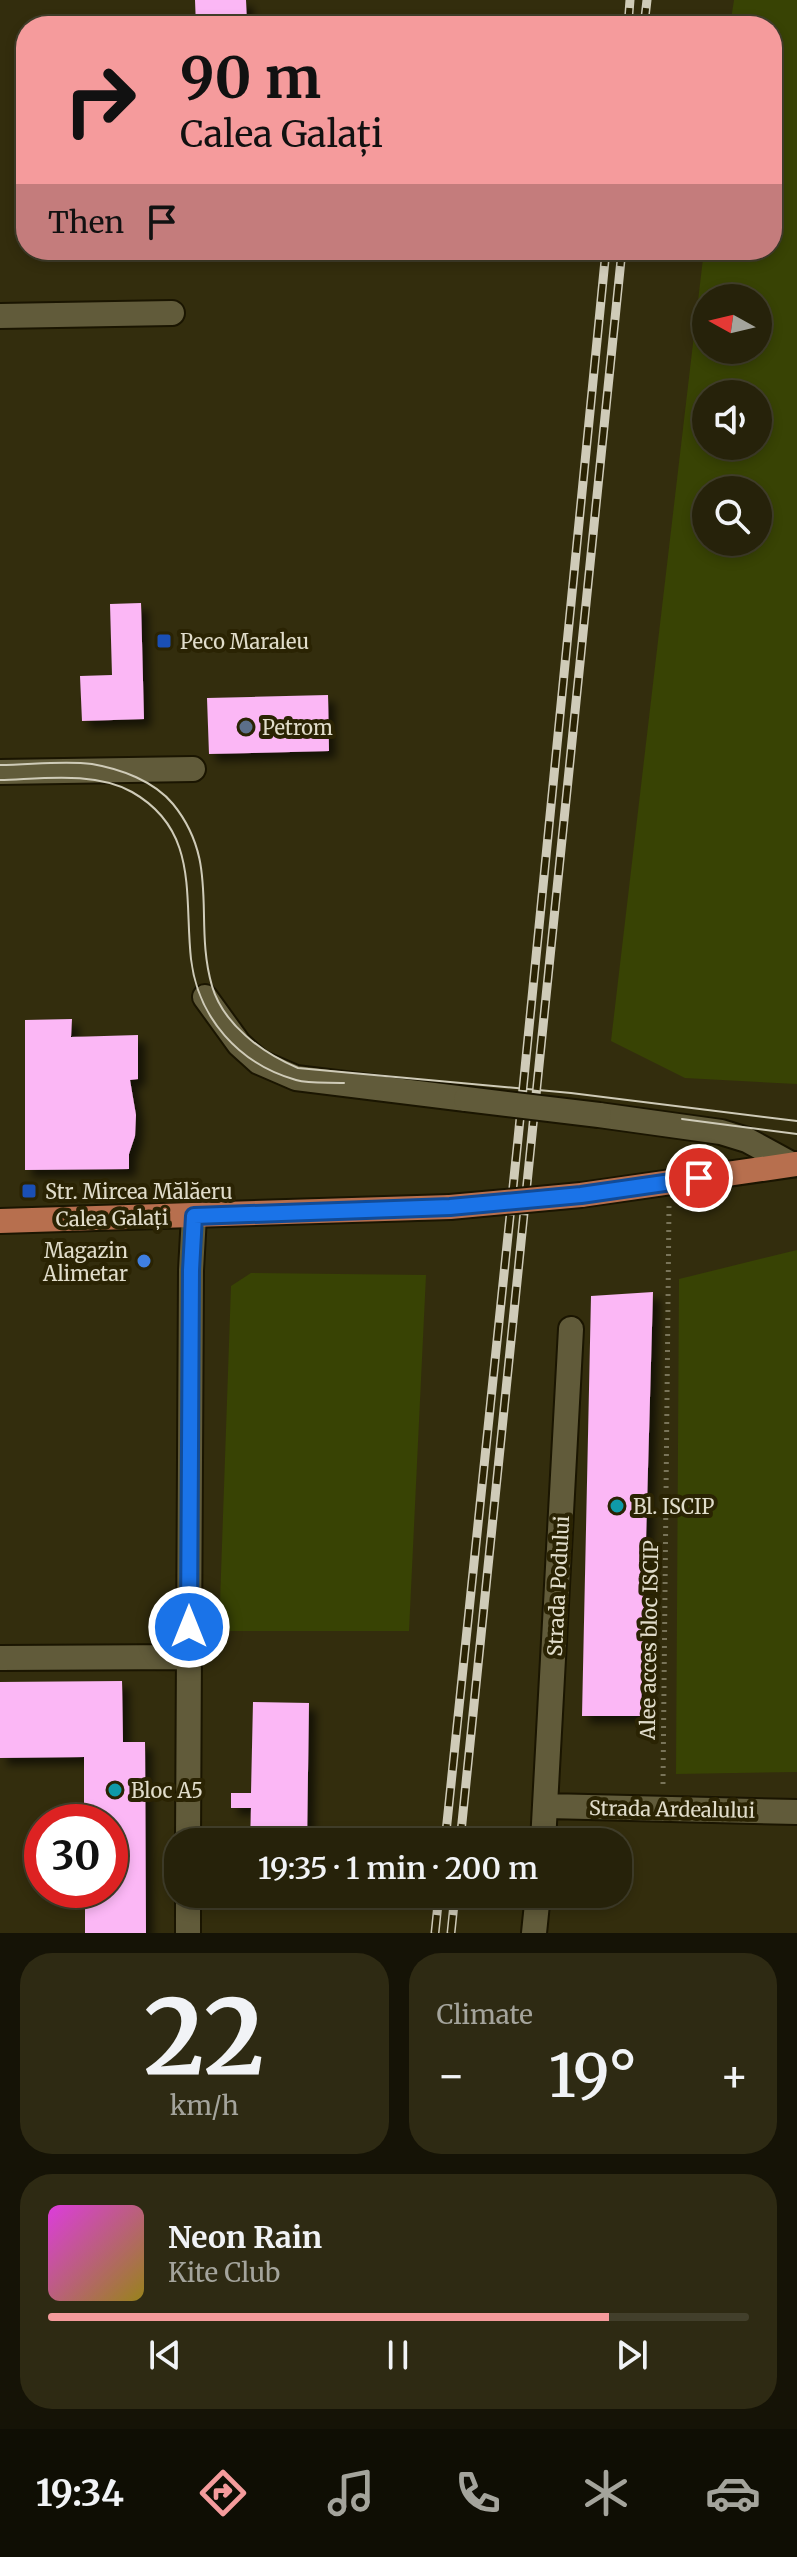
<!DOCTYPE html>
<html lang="en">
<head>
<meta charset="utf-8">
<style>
  body { margin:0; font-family:Merriweather,serif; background:#2e2a13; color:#f1f3f6; height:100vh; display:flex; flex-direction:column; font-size:30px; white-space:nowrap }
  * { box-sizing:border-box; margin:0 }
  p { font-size:26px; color:#a4a49c }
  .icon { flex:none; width:44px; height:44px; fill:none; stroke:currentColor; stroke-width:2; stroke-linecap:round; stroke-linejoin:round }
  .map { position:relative; height:1933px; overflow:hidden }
  .drawer { display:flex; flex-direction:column; gap:20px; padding:20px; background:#151306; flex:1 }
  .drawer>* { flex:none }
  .hud { position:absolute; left:16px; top:16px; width:766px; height:244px; border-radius:32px; box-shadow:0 4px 12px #0003,0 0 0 2px #423f2b; background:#f59b9c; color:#111; overflow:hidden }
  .needle { width:52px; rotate:278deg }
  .buttons { position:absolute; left:692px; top:284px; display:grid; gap:16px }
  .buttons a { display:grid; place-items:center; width:80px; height:80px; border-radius:50%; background:#26220a; box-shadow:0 4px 12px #0003,0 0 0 2px #423f2b; font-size:40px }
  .speed { position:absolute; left:24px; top:1804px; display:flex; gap:16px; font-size:40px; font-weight:700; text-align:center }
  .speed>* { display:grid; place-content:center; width:104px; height:104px; border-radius:50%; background:#26220a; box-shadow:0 4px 12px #0003,0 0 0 2px #423f2b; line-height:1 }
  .speed .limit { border:12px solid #d22; background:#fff; color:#111 }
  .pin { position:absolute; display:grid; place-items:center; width:68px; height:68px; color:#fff; margin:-34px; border:4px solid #fff; border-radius:50%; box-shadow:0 2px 8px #0007 }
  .me { position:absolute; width:88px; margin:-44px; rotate:0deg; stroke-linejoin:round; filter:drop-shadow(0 0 6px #0008) }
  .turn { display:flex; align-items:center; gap:28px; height:168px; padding:0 32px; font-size:36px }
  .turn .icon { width:104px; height:104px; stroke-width:2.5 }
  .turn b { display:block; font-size:56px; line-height:68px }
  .then { display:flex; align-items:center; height:76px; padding:0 32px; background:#0003; gap:16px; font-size:30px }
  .big { font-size:60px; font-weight:600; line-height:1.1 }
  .drawer .tile { flex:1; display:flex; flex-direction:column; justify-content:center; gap:12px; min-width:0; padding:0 28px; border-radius:32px; background:#2e2a13 }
  .drawer .dial { align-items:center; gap:0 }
  .dial b { font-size:104px; line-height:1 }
  .song { display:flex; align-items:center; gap:24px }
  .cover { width:96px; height:96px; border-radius:12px; background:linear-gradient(135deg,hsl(300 70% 55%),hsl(50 70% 35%)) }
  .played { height:8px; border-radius:4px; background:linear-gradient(90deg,#f59b9c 80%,#423f2b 80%) }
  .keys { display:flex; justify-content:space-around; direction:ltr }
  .heat { display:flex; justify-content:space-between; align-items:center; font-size:44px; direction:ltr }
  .drawer .tiles { flex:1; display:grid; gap:20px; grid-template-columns:1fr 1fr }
  .tile:last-child { grid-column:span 2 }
  .trip { position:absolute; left:164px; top:1828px; width:468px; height:80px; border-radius:32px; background:#26220a; box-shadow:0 4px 12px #0003,0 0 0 2px #423f2b; font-weight:600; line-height:80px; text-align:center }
  .tabs { display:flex; height:128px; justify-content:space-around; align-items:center; background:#0f0e04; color:#a4a49c }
  .tabs .icon { width:56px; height:56px }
  .tabs .current { color:#f59b9c }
  .tabs b { font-size:36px; color:#f1f3f6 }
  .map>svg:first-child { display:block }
  .green { fill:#384304; fill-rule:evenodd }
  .building { fill:#fbb7f5; filter:url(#shadow) }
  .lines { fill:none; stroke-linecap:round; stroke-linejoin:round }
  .minor-casing { stroke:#1a1501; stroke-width:28 }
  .major-casing { stroke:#1a1501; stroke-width:28 }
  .path { stroke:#797459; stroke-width:5; stroke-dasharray:2 6; stroke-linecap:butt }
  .minor { stroke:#615b3a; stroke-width:24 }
  .major { stroke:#b76f4e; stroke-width:24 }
  .tram { stroke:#cfcbb8; stroke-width:2 }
  .rail-casing { stroke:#cfcbb8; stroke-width:9 }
  .rail { stroke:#2a2303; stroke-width:6; stroke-dasharray:18; stroke-linecap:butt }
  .minor-bridge-casing { stroke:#1a1501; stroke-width:28; stroke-linecap:butt }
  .major-bridge-casing { stroke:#1a1501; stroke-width:28; stroke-linecap:butt }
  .minor-bridge { stroke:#615b3a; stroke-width:24 }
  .major-bridge { stroke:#b76f4e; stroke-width:24 }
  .route-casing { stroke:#114b97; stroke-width:20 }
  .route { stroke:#1a73e8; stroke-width:14 }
  .transit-dot { fill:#1a4fb4; stroke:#2a2303; stroke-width:3 }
  .service-dot { fill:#5c6f8a; stroke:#2a2303; stroke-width:3 }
  .shop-dot { fill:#3f7fe0; stroke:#2a2303; stroke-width:3 }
  .culture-dot { fill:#0f9aa8; stroke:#2a2303; stroke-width:3 }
  .labels { text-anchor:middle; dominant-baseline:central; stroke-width:8; stroke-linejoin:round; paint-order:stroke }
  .poi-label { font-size:20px; fill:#e1ddcb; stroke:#2a2303; text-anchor:start }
  .street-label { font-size:20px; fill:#e1ddcb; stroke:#2a2303 }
</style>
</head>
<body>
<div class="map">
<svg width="797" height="1933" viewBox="0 0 797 1933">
  <defs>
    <filter id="shadow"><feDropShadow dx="7" dy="7" stdDeviation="4" flood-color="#0009"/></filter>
  </defs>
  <rect width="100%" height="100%" fill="#332d0d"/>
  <path class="green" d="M734,0H797V1084L685,1078L611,1041L704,250H772V26H730ZM706,298H758V350H706ZM706,394H758V446H706ZM706,490H758V542H706Z
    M797,1250V1772L676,1774L679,1279Z
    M251,1273L426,1275L409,1631H219L231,1286Z"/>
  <path class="building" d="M195,0H246L247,26H196Z
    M141,603L144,719L82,721L80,676L112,675L110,604Z
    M328,695L329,751L209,754L207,698Z
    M72,1019L71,1037L138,1035V1079L130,1080L136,1115L135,1136L129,1154V1169L25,1170V1020Z
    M653,1292L641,1716H582L591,1296Z
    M122,1681L123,1742H145L146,1933H85V1890H110V1822H84V1757L0,1758V1682Z
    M253,1702L309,1703L307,1842H250L251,1808H231V1793H251Z"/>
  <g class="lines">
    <g class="minor-casing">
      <path id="minor" d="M0,316L172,313
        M0,772L193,769
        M205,997L239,1044L259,1062L296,1078L466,1099
        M599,1115L721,1132L747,1140L791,1164
        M0,1658L188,1657
        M547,1806L797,1812
        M188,1842L191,1270L194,1216
        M543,1842L571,1329
        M188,1894V1933
        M534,1933L538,1894"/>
    </g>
    <g class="major-casing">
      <path id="major" d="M581,1195L797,1164
        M0,1221L450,1207"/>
    </g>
    <path class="path" d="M663,1784L669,1206"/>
    <use href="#minor" class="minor"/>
    <use href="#major" class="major"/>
    <path class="tram" d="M0,765C30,765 63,760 92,764C121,769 154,781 173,804C221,863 193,920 212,986C223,1024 262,1053 298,1068L571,1093L797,1121
      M0,780C41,779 94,771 132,792C199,830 184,895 191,959C198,1018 239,1064 296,1080C310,1084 329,1082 344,1083
      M682,1119L797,1134"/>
    <g class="rail-casing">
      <path id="rail" d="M628,26L630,0
        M644,26L647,0
        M445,1842L518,1139L606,250
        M460,1842L622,250
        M435,1933L439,1894
        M451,1933L455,1894"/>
    </g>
    <use href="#rail" class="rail"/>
    <g class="minor-bridge-casing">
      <path id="minor-bridge" d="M466,1099L599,1115"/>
    </g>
    <g class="major-bridge-casing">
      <path id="major-bridge" d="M450,1207L581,1195"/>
    </g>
    <use href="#minor-bridge" class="minor-bridge"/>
    <use href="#major-bridge" class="major-bridge"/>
  </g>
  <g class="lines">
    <g class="route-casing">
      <path id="route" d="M189,1627L191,1270L194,1216L450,1207L581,1195L699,1178"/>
    </g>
    <use href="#route" class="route"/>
  </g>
  <g class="transit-dot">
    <rect x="156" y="633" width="16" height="16" rx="4"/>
    <rect x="21" y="1183" width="16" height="16" rx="4"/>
  </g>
  <circle class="service-dot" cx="246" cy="727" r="8"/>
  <circle class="shop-dot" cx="144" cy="1261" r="8"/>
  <g class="culture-dot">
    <circle cx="617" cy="1506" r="8"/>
    <circle cx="115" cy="1790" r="8"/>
  </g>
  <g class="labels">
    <g class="poi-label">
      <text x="180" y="641">Peco Maraleu</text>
      <text x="262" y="727">Petrom</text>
      <text x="45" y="1191">Str. Mircea Mălăeru</text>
      <text x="128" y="1250" text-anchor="end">Magazin<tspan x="128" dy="23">Alimetar</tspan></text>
      <text x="633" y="1506">Bl. ISCIP</text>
      <text x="131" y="1790">Bloc A5</text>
    </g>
    <g class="street-label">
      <text transform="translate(112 1218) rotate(-1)">Calea Galați</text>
      <text transform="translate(558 1586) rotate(-87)">Strada Podului</text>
      <text transform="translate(649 1640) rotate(-89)">Alee acces bloc ISCIP</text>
      <text transform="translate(672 1809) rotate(1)">Strada Ardealului</text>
    </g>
  </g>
</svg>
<div class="buttons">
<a><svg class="needle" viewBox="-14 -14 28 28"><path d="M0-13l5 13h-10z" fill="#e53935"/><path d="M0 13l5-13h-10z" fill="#a4a49c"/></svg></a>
<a><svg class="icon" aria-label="sound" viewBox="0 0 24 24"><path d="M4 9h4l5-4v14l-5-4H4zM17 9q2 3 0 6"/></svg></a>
<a><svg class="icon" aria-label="search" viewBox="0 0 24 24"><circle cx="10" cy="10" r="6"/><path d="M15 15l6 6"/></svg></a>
</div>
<div class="speed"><div class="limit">30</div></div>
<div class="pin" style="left:699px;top:1178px;background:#d93025"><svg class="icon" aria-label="arrive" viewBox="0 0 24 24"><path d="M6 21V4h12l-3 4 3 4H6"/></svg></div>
<svg class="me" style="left:189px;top:1627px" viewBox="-20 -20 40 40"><circle r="17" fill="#1a73e8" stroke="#fff" stroke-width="3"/><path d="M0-11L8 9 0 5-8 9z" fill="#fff"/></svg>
<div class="trip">19:35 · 1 min · 200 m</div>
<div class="hud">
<div class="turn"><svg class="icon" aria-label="right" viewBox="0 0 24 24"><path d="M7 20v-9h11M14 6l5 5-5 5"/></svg><div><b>90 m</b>Calea Galați</div></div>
<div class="then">Then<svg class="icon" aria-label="arrive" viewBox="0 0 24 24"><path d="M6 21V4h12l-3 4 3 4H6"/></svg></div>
</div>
</div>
<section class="drawer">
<div class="tiles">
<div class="tile dial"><b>22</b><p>km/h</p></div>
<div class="tile"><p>Climate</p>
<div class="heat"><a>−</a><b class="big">19°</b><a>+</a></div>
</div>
<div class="tile">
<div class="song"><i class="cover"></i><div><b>Neon Rain</b><p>Kite Club</p></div></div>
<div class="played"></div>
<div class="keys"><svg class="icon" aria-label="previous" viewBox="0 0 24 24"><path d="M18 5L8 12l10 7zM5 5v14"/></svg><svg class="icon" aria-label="pause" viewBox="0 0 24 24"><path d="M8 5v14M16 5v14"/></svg><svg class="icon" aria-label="next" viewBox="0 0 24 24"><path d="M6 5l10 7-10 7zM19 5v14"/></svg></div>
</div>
</div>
</section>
<nav class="tabs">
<b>19:34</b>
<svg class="icon current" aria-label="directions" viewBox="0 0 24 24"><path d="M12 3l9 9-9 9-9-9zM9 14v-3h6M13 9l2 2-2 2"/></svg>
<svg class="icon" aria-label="music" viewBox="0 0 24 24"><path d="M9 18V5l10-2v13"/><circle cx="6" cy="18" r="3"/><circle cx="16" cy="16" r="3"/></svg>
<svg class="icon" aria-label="phone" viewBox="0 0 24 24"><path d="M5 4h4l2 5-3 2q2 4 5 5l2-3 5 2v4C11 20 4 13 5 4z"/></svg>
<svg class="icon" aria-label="climate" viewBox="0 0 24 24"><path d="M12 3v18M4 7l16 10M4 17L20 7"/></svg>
<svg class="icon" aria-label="car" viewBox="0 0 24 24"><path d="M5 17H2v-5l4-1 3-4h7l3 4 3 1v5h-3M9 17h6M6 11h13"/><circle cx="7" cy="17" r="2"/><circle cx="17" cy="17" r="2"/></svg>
</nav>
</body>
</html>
